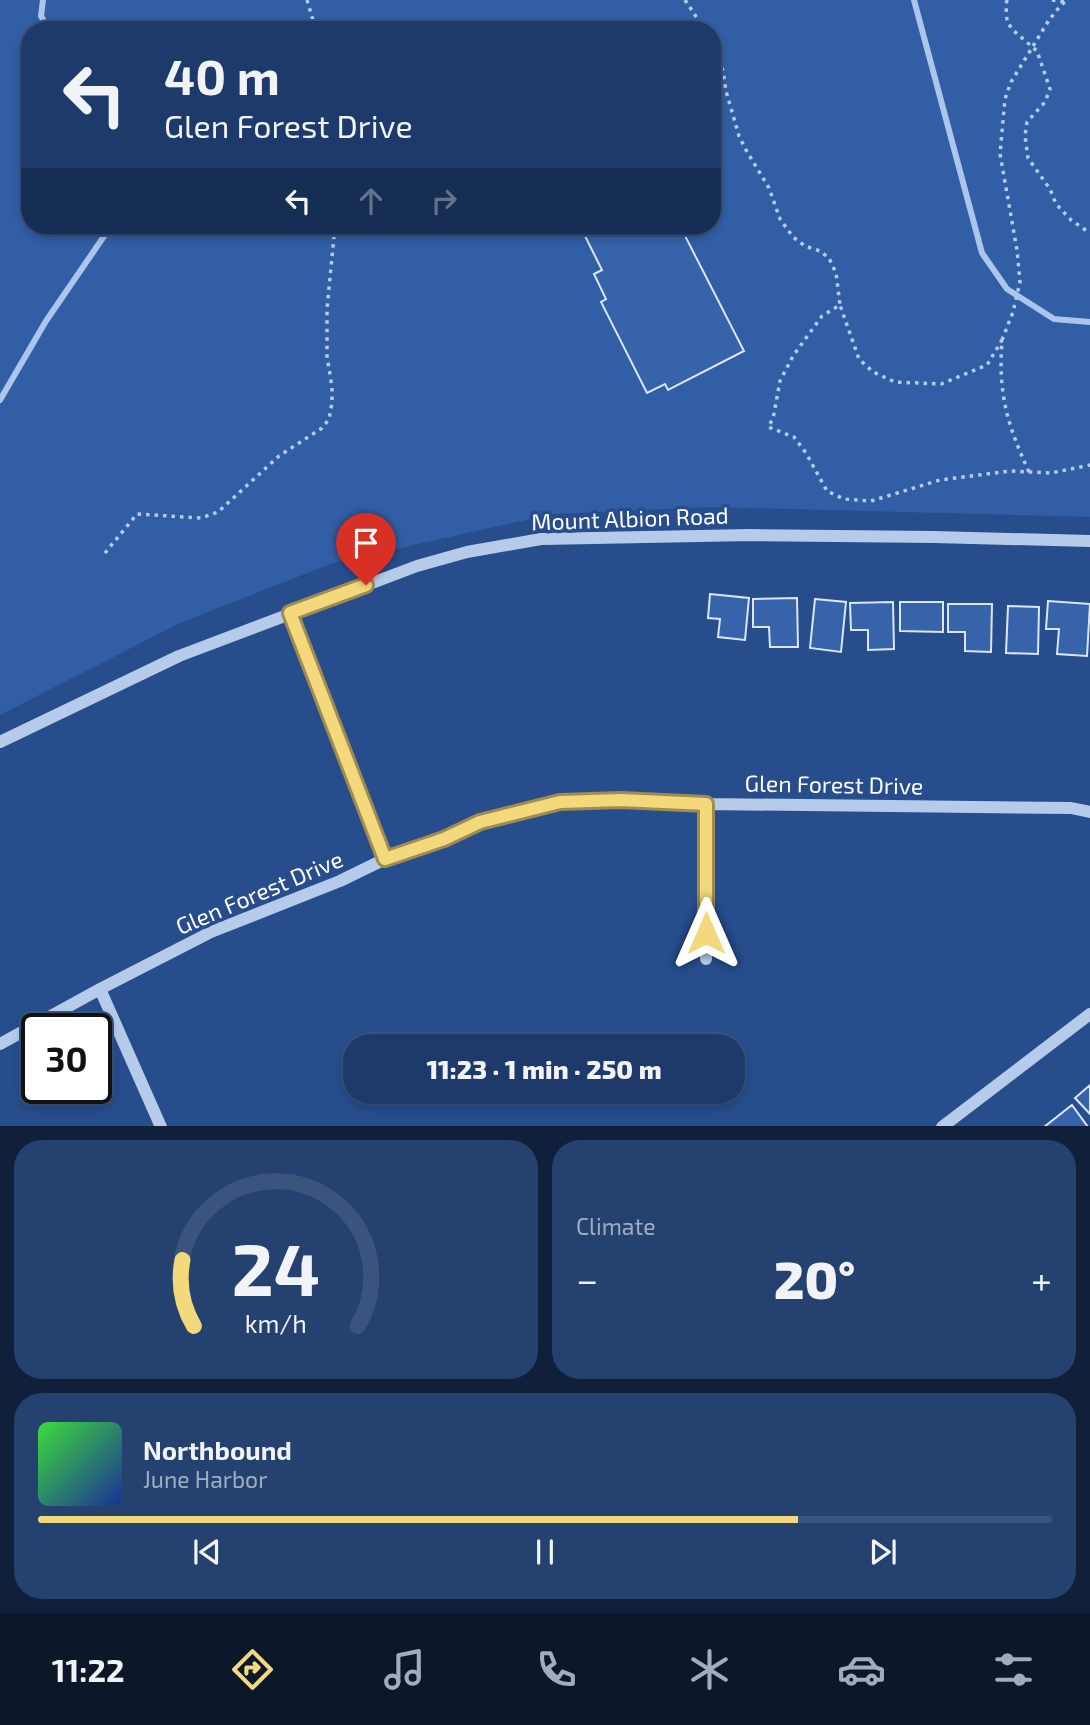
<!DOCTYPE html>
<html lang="en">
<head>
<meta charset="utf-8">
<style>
  body { margin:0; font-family:"Exo 2",sans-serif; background:#254170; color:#f1f3f6; height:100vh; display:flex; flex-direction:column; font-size:26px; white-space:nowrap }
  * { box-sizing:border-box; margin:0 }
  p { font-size:23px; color:#a0adc1 }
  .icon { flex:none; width:38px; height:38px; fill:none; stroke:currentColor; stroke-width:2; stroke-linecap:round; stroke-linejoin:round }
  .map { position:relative; height:1126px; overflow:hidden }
  .drawer { display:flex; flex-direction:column; gap:14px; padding:14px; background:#10203a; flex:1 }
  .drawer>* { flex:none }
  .hud { position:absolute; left:21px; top:21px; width:700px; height:214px; border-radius:28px; box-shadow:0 4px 10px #0003,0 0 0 2px #3b547e; background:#1d3a6a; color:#f1f3f6; overflow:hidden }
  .speed { position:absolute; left:21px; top:1013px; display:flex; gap:14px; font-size:35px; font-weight:700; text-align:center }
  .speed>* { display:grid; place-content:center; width:91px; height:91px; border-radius:50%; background:#1d3a6a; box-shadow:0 4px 10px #0003,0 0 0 2px #3b547e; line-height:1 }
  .speed .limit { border:4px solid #111; border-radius:10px; background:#fff; color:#111 }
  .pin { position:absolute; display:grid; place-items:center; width:60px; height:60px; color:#fff; margin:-72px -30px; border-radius:50% 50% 50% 0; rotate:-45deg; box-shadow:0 0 7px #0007 }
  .pin .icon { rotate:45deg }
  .me { position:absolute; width:77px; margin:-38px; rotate:0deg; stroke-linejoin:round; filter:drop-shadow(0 0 5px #0008) }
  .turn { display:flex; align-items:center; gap:24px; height:147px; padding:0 28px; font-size:32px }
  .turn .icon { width:91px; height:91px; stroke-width:2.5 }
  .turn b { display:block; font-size:49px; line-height:60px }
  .lanes { display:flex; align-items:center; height:66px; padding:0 28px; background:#0003; justify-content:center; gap:35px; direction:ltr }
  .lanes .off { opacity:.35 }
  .big { font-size:52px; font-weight:800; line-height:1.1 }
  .drawer .widget { flex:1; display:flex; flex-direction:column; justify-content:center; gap:10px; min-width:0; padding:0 24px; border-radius:28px; background:#254170 }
  .drawer .dial { align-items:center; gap:0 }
  .dial svg { height:182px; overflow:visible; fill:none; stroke:#3b547e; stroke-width:7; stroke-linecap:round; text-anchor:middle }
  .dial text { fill:#f1f3f6; stroke:none }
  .song { display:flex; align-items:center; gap:21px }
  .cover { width:84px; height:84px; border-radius:10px; background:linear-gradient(135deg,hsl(120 70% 55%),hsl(230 70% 35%)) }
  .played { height:7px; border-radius:4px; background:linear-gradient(90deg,#f3d87c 75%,#3b547e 75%) }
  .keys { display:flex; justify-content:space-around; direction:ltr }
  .heat { display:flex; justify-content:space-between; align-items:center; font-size:38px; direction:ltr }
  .drawer .tiles { flex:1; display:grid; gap:14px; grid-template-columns:1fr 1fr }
  .widget:last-child { grid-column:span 2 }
  .trip { position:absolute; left:343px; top:1034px; width:402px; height:70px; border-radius:28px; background:#1d3a6a; box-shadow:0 4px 10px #0003,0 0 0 2px #3b547e; font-weight:800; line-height:70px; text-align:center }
  .tab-bar { display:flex; height:112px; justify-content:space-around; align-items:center; background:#0c172a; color:#a0adc1 }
  .tab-bar .icon { width:49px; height:49px }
  .tab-bar .selected { color:#f3d87c }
  .tab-bar b { font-size:32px; color:#f1f3f6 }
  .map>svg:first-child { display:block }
  .green { fill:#315ea5; fill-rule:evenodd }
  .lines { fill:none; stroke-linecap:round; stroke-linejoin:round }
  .stream { stroke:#abc5eb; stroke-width:6 }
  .building { fill:#3763aa; stroke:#dbe6f8; stroke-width:2 }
  .path { stroke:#b6cbea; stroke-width:3.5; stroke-dasharray:3.5 5; stroke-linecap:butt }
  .minor { stroke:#b6cbea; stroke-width:12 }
  .route-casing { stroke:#9e8c51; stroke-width:18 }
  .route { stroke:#f3d87c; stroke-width:12 }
  .labels { text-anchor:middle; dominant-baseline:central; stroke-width:7; stroke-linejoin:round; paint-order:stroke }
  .street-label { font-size:23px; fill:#fff; stroke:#274d8d }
</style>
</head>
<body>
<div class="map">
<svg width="1090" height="1127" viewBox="0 0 1090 1127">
  <rect width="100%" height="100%" fill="#274d8d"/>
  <path class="green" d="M0,0H1090V517L711,507L553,514L333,563L180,623L0,715ZM30,30H712V226H30Z"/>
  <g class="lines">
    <path class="stream" d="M43,0L41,16L49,30
      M914,0L982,253L1007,289L1054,319L1090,322
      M0,400L46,321L111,226"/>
  </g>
  <path class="building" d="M580,226H680L744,351L668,390L665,384L647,393L601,302L606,299L594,274L602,270Z
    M710,594L749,598L745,640L718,637L720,619L708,618Z
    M797,598L798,647H770L769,627H753V599Z
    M815,599L846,602L841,652L810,648Z
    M1048,601L1090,604L1087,656L1057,654L1059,629H1046Z
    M893,602L894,649L868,650V630H851L850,603Z
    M900,602H943V632L900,631Z
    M948,604H992L991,652L965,651V632H948Z
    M1008,606L1039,607L1038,654L1006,653Z
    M1090,1085V1114L1075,1098Z
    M1072,1105L1088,1127H1044Z"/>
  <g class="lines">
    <path class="path" d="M307,0L316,30
      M685,0L705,30
      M1007,0L1006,5L1007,22L1014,31L1037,51L1050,89L1045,102L1027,122L1025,136L1028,158L1050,189L1056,204L1071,220L1090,233
      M1052,0L1064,2
      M712,44L723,71L726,91L739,136L746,150L769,188L780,219L793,237L805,246L820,251L829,258L836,273L840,305
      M1002,340L1013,312L1020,282L1017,250L1000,154L1005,99L1011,82L1049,20L1062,4L1069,0
      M1029,472C1007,424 998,394 1002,340L987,365L941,384L895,382L873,372L859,359L840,305L822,316L793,356L780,381L773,419L768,427L794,437L806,453L827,491L844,499L871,501L940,480L1010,471L1051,473L1090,465
      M105,553L137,514L201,518L218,512L279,456L322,428L329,419L332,403V387L327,356V309L335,226"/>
    <path class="minor" d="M290,613L385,859
      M0,742L179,656L417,566L467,552L541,539L750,535L934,537L1090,541
      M706,959V804
      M100,989L161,1127
      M0,1044L100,989L211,932L340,881L385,859L444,839L480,822L560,802L621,800L706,804L1071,808L1090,812
      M942,1127L1090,1014"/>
  </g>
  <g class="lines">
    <g class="route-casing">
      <path id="route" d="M366,585L290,613L385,859L444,839L480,822L560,802L621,800L706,804V933"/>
    </g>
    <use href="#route" class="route"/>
  </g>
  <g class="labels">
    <g class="street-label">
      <text transform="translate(630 518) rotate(-2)">Mount Albion Road</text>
      <text transform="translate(834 784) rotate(1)">Glen Forest Drive</text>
      <text transform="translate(259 892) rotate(-23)">Glen Forest Drive</text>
    </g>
  </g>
</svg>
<div class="speed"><div class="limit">30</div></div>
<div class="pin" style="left:366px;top:585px;background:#d93025"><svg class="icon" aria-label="arrive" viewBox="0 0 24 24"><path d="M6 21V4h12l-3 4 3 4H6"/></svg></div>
<svg class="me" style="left:706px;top:933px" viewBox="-20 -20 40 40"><path d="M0-17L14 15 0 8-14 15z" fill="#f3d87c" stroke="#fff" stroke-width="4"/></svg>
<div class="trip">11:23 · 1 min · 250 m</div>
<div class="hud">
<div class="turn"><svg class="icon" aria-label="left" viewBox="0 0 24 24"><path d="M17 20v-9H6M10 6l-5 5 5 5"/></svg><div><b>40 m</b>Glen Forest Drive</div></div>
<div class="lanes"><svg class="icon" aria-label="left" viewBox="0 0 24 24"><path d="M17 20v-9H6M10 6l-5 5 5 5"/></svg><svg class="icon off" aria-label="ahead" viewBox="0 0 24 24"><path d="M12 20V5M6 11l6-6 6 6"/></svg><svg class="icon off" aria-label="right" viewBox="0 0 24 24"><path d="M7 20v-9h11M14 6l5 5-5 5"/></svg></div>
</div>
</div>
<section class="drawer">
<div class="tiles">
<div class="widget dial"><svg viewBox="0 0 100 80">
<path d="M14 69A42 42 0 1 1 86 69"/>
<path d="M14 69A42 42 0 0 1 9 40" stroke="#f3d87c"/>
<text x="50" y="56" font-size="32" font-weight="700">24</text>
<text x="50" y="72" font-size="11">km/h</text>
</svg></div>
<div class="widget"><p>Climate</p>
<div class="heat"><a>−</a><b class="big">20°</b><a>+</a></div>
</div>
<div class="widget">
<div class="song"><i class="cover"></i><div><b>Northbound</b><p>June Harbor</p></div></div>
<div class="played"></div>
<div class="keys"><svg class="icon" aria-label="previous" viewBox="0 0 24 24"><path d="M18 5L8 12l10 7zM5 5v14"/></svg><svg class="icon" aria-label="pause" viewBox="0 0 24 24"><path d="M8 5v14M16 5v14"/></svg><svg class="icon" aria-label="next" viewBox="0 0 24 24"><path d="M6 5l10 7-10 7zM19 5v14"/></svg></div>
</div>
</div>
</section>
<nav class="tab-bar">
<b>11:22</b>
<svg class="icon selected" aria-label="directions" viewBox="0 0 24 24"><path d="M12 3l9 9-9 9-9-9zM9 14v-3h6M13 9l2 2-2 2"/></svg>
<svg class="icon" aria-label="music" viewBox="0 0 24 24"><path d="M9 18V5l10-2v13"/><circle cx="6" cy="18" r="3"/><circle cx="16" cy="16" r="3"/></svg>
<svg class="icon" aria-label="phone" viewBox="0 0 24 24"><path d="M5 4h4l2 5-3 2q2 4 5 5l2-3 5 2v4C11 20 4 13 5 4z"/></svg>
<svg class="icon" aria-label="climate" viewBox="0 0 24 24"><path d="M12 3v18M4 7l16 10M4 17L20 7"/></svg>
<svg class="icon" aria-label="car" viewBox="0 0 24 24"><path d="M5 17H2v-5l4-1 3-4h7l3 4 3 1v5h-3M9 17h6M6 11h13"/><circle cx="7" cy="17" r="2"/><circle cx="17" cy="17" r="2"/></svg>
<svg class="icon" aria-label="filters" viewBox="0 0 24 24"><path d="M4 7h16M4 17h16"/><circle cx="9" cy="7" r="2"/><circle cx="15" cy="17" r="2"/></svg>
</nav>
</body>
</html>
